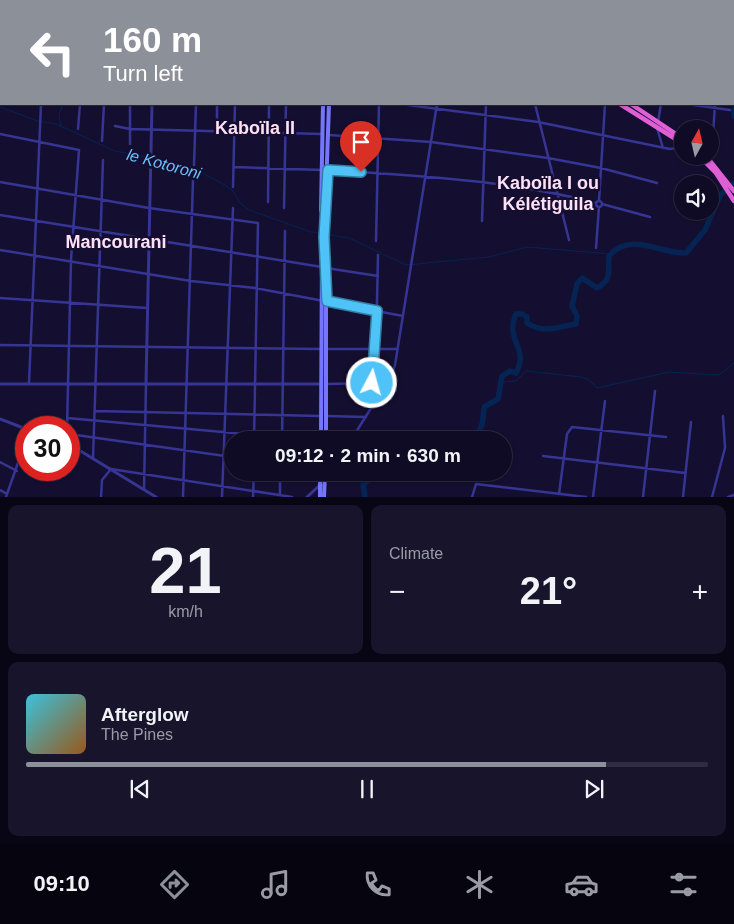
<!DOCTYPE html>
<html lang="en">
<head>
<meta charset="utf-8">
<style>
  body { margin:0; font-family:Helvetica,sans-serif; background:#18142c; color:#f1f3f6; height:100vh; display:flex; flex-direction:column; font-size:19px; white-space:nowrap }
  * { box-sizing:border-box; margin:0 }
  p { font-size:16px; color:#9b9ba6 }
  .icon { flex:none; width:28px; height:28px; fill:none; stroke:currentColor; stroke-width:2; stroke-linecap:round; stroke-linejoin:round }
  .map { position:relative; height:497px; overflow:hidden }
  .panel { display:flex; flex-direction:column; gap:8px; padding:8px; background:#080614; flex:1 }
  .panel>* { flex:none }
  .top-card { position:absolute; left:0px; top:0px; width:735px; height:105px; box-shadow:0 1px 4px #0004,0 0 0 1px #2f2b41; background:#8c9099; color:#fff; overflow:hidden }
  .needle { width:32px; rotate:8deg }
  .tools { position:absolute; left:674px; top:120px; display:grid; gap:10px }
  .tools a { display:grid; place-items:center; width:45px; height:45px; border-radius:50%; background:#0f0b24; box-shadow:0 1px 4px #0004,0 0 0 1px #2f2b41; font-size:25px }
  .speed { position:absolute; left:15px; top:416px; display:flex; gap:10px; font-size:25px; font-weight:700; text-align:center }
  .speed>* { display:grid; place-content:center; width:65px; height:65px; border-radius:50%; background:#0f0b24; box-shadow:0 1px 4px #0004,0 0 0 1px #2f2b41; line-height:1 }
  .speed .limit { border:8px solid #d22; background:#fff; color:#111 }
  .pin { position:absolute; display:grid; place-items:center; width:42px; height:42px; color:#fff; margin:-51px -21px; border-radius:50% 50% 50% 0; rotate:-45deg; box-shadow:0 0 5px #0007 }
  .pin .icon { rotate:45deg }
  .me { position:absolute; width:55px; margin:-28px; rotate:6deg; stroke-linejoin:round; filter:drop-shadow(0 0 4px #0008) }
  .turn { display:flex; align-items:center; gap:18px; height:105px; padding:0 20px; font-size:22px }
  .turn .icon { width:65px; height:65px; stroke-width:2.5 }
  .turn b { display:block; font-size:35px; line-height:42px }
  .big { font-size:38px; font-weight:700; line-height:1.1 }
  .panel .card { flex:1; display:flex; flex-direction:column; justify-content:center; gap:8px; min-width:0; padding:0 18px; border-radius:10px; background:#18142c }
  .panel .dial { align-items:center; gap:0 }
  .dial b { font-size:65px; line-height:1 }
  .song { display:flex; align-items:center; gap:15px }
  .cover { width:60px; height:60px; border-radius:8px; background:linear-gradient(135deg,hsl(190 70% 55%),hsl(30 70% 35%)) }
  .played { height:5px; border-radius:2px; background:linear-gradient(90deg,#8c9099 85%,#2f2b41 85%) }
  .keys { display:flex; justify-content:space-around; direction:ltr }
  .heat { display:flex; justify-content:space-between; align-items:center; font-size:28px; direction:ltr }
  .panel .tiles { flex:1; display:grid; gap:8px; grid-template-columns:1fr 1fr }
  .card:last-child { grid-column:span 2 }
  .trip { position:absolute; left:224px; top:431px; width:288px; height:50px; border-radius:25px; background:#0f0b24; box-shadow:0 1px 4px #0004,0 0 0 1px #2f2b41; font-weight:700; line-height:50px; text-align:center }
  .tabs { display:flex; height:80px; justify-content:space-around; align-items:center; background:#06040e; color:#9b9ba6 }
  .tabs .icon { width:35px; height:35px }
  .tabs .on { color:#8c9099 }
  .tabs b { font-size:22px; color:#f1f3f6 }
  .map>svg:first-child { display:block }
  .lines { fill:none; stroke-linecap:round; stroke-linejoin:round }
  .stream { stroke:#052453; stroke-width:1 }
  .river { stroke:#052453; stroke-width:5.5 }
  .minor { stroke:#363594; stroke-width:2.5 }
  .tertiary { stroke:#363594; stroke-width:3 }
  .secondary { stroke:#7576ff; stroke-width:4 }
  .primary { stroke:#c065ff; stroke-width:4.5 }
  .trunk { stroke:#e05fd6; stroke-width:4.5 }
  .route-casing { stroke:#337fa1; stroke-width:12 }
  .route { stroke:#4fc3f7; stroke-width:9 }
  .labels { text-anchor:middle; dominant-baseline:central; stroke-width:5; stroke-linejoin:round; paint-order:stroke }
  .water-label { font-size:16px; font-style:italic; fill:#6cc0ff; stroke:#140f30 }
  .quarter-label { font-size:18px; font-weight:bold; fill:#ffe0f5; stroke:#140f30 }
</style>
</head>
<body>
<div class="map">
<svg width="734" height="497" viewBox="0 0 734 497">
  <rect width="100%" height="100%" fill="#140f30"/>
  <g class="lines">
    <path class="stream" d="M64,1V0
      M0,107L38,121L56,124L115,151L157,159L194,169L225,185L233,191L240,203L249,210L311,232L349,238L406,265L489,257L527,247L611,254
      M61,127L59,115L63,104
      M501,382L516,381L526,371L581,377L588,379L597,388L669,372L719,375L734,363"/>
    <path class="river" d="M734,110V116
      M456,440C482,433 482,433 484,407L498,399L502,376L510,371L516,373C530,347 504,341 516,314H522L527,317V323C544,334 558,327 576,324L577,316L572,306L577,284L582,278L597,288C612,280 608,271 609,256C630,231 661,254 686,253L705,230L721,194L734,183
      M365,497L363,485L377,472"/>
    <path class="minor" d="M677,0L678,1
      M107,1L108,0
      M132,1L133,0
      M155,1V0
      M198,1V0
      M217,1V0
      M236,1V0
      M268,1V0
      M287,1V0
      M382,1V0
      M429,1V0
      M434,1V0
      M523,1V0
      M682,1L683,0
      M0,82L1,83
      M217,104V130
      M400,104L538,122L670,149L682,147
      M535,104L569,240
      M686,104L730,110
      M658,122L661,104
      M115,126L130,129L322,134
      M657,128L663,148
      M78,129L80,104
      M0,134L79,150L71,260L67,428
      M329,135L431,142L548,158L601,168L657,183
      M710,140L713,135L715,104
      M102,141L104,104
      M130,144V104
      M194,165L196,104
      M234,167L322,170
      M328,170C417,176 509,180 596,203
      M0,182L149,208L258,223L254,440
      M233,187L235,104
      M599,201L605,104
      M596 204a3 3 0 1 1 6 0a3 3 0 1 1-6 0Z
      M268,202L269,104
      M602,204L650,217
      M284,208L286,104
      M0,215L322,267
      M482,221L486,104
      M376,241L379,104
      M596,248L599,207
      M0,250L191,281L255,288L403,316
      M326,268L378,276
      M0,298L147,308
      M0,345L321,349
      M327,349H398
      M29,383L41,104
      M373,383L376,348L378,255
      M326,384L373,383L385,385
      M95,411L320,416
      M326,416L366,417
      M67,418L311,440
      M69,434L232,457
      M282,440L285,231
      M351,440L390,378L395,365L437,104
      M543,456L685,473
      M93,458L103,160
      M0,462L17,471
      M144,489L146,384
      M0,490L7,494
      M280,493V472
      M559,494L567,434L572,427L666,437
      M6,497L26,440
      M101,497L102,480L111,469L292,497
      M183,497L193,180
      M222,497L233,208
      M253,497L254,472
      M472,497L476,484L586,497
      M593,497L605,401
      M643,497L655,391
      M683,497L691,422
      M712,497L725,448L723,416
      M728,497L734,495"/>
    <path class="tertiary" d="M0,384H322
      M146,384L152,104
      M0,419L26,429
      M69,444L156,497
      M307,497L320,485H325"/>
    <path class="secondary" d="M325,1V0
      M330,1L331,0
      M325,218L329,104
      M324,243L326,268V440
      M321,440L322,247C327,237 324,221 321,210L323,104
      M320,497V472
      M324,497L325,472"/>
    <path class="primary" d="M581,0V1
      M585,1V0"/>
    <path class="trunk" d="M0,39L1,40
      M0,44H1
      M620,104L682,143
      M631,104L682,138
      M699,156L716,173L734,201
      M706,156L734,191"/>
  </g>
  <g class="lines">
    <g class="route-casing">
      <path id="route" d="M361,172L328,170L324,237L327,301L377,311L372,383"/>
    </g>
    <use href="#route" class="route"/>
  </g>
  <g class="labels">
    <g class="water-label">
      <text transform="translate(164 164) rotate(15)">le Kotoroni</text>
    </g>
    <g class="quarter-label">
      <text x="255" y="128">Kaboïla II</text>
      <text x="548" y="183">Kaboïla I ou<tspan x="548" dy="21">Kélétiguila</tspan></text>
      <text x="116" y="242">Mancourani</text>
    </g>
  </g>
</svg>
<div class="tools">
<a><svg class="needle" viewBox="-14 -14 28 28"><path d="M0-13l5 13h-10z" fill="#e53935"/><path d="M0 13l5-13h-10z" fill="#9b9ba6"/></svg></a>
<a><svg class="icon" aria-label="sound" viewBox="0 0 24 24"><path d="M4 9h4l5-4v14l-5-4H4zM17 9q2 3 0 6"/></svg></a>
</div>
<div class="speed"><div class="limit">30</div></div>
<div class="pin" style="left:361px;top:172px;background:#d93025"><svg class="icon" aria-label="arrive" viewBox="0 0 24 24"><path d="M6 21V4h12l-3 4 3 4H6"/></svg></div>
<svg class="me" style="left:372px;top:383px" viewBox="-20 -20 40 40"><circle r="17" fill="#4fc3f7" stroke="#fff" stroke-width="3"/><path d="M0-11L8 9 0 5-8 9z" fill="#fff"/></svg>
<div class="trip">09:12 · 2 min · 630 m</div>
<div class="top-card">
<div class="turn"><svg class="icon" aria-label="left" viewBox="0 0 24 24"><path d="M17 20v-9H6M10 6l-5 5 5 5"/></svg><div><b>160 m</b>Turn left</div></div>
</div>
</div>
<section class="panel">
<div class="tiles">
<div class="card dial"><b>21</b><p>km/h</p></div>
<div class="card"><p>Climate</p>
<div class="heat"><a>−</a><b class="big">21°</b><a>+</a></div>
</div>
<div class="card">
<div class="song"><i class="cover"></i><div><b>Afterglow</b><p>The Pines</p></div></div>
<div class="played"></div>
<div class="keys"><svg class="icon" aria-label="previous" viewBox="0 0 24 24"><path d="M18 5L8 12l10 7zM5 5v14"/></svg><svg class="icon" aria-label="pause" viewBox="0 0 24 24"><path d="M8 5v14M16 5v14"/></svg><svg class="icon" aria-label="next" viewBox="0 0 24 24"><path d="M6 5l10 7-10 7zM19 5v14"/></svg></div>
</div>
</div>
</section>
<nav class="tabs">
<b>09:10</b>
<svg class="icon on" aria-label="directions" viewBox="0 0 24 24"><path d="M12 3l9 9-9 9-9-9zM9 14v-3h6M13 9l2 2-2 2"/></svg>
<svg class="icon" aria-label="music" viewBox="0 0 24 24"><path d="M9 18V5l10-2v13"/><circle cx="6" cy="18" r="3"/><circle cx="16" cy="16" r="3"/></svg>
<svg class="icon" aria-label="phone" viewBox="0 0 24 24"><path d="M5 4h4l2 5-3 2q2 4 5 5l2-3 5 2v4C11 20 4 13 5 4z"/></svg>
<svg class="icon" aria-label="climate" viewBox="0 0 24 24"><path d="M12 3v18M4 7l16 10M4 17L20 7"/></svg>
<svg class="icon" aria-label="car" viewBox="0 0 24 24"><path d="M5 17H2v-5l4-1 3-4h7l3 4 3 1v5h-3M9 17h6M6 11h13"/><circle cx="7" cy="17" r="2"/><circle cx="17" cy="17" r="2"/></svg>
<svg class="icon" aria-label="filters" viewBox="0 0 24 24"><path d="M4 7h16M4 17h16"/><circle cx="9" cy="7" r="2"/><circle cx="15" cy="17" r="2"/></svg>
</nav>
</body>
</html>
